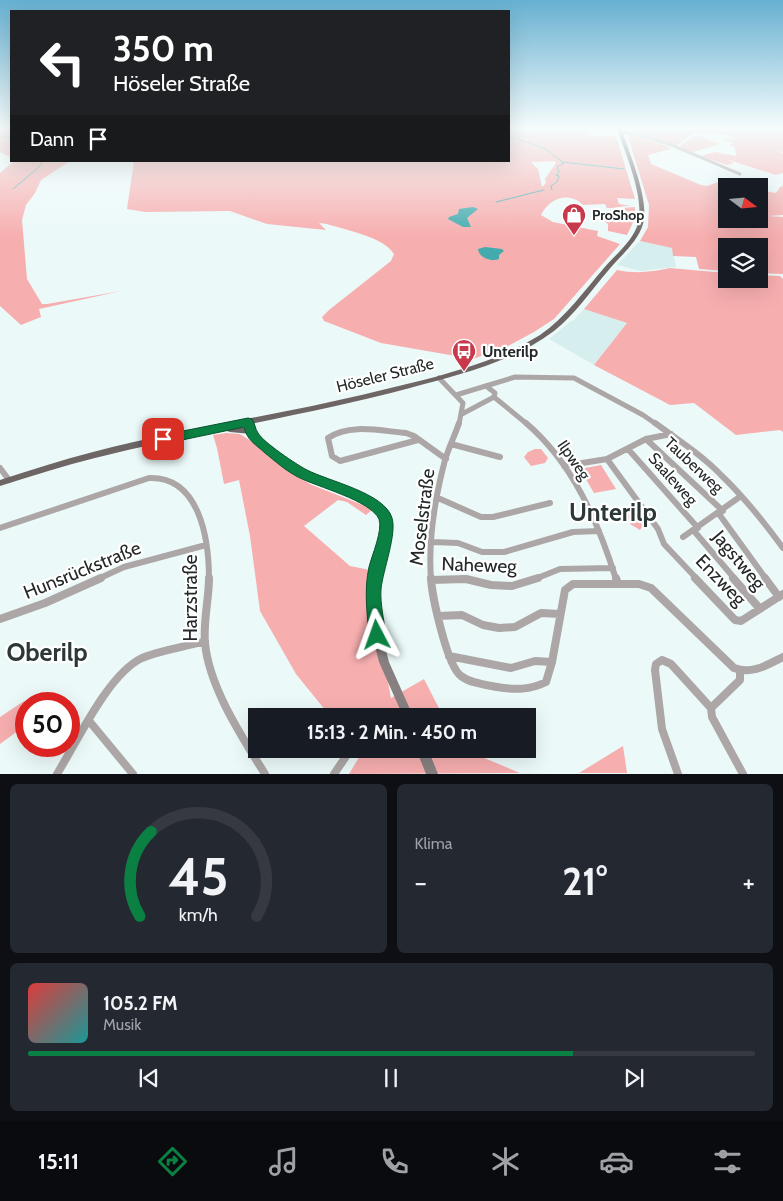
<!DOCTYPE html>
<html lang="de">
<head>
<meta charset="utf-8">
<style>
  body { margin:0; font-family:Cabin,sans-serif; background:#242831; color:#f1f3f6; height:100vh; display:flex; flex-direction:column; font-size:19px; white-space:nowrap }
  * { box-sizing:border-box; margin:0 }
  p { font-size:16px; color:#9ea1a6 }
  .icon { flex:none; width:28px; height:28px; fill:none; stroke:currentColor; stroke-width:2; stroke-linecap:round; stroke-linejoin:round }
  .map { position:relative; height:774px; overflow:hidden }
  .details { display:flex; flex-direction:column; gap:10px; padding:10px; background:#0d0f14; flex:1 }
  .details>* { flex:none }
  .top-card { position:absolute; left:10px; top:10px; width:500px; height:152px; border-radius:0px; box-shadow:0 5px 20px #0002; background:#202124; color:#fff; overflow:hidden }
  .needle { width:32px; rotate:106deg }
  .controls { position:absolute; left:718px; top:178px; display:grid; gap:10px }
  .controls a { display:grid; place-items:center; width:50px; height:50px; border-radius:0px; background:#171b24; box-shadow:0 5px 20px #0002; font-size:25px }
  .speed { position:absolute; left:15px; top:692px; display:flex; gap:10px; font-size:25px; font-weight:700; text-align:center }
  .speed>* { display:grid; place-content:center; width:65px; height:65px; border-radius:50%; background:#171b24; box-shadow:0 5px 20px #0002; line-height:1 }
  .speed .limit { border:8px solid #d22; background:#fff; color:#111 }
  .pin { position:absolute; display:grid; place-items:center; width:42px; height:42px; color:#fff; margin:-21px; border-radius:10px; box-shadow:0 2px 8px #0006 }
  .me { position:absolute; width:55px; margin:-28px; rotate:356deg; stroke-linejoin:round; filter:drop-shadow(0 0 4px #0008) }
  .turn { display:flex; align-items:center; gap:18px; height:105px; padding:0 20px; font-size:22px }
  .turn .icon { width:65px; height:65px; stroke-width:2.5 }
  .turn b { display:block; font-size:35px; line-height:42px }
  .then { display:flex; align-items:center; height:48px; padding:0 20px; background:#0003; gap:10px; font-size:19px }
  .big { font-size:38px; font-weight:700; line-height:1.1 }
  .details .card { flex:1; display:flex; flex-direction:column; justify-content:center; gap:8px; min-width:0; padding:0 18px; border-radius:8px; background:#242831 }
  .details .dial { align-items:center; gap:0 }
  .dial svg { height:130px; overflow:visible; fill:none; stroke:#363941; stroke-width:7; stroke-linecap:round; text-anchor:middle }
  .dial text { fill:#f1f3f6; stroke:none }
  .song { display:flex; align-items:center; gap:15px }
  .cover { width:60px; height:60px; border-radius:8px; background:linear-gradient(135deg,hsl(0 70% 55%),hsl(180 70% 35%)) }
  .played { height:5px; border-radius:2px; background:linear-gradient(90deg,#0b8043 75%,#363941 75%) }
  .keys { display:flex; justify-content:space-around; direction:ltr }
  .heat { display:flex; justify-content:space-between; align-items:center; font-size:28px; direction:ltr }
  .details .tiles { flex:1; display:grid; gap:10px; grid-template-columns:1fr 1fr }
  .card:last-child { grid-column:span 2 }
  .trip { position:absolute; left:248px; top:708px; width:288px; height:50px; border-radius:0px; background:#171b24; box-shadow:0 5px 20px #0002; font-weight:700; line-height:50px; text-align:center }
  .dock { display:flex; height:80px; justify-content:space-around; align-items:center; background:#090b0e; color:#9ea1a6 }
  .dock .icon { width:35px; height:35px }
  .dock .on { color:#0b8043 }
  .dock b { font-size:22px; color:#f1f3f6 }
  .map>svg:first-child { display:block }
  .built { fill:#d7eeee }
  .green { fill:#f7aeaf; fill-rule:evenodd }
  .water { fill:#43abae }
  .lines { fill:none; stroke-linecap:round; stroke-linejoin:round }
  .stream { stroke:#43abae; stroke-width:1 }
  .minor-far3 { stroke:#aca6a6; stroke-width:3 }
  .minor-far2 { stroke:#aca6a6; stroke-width:5 }
  .minor-far1 { stroke:#aca6a6; stroke-width:6 }
  .minor { stroke:#aca6a6; stroke-width:8 }
  .secondary { fill:#888080; fill-rule:evenodd }
  .primary { fill:#6e6565; fill-rule:evenodd }
  .route { fill:#0b8043; stroke:#07532c }
  .labels { text-anchor:middle; dominant-baseline:central; stroke-width:4.5; stroke-linejoin:round; paint-order:stroke }
  .far-poi-label { font-size:14px; font-weight:bold; fill:#232828; stroke:#fff; text-anchor:start }
  .poi-label { font-size:16px; font-weight:bold; fill:#232828; stroke:#fff; text-anchor:start }
  .street-label { font-size:16px; fill:#232828; stroke:#fff }
  .near-street-label { font-size:19px; fill:#232828; stroke:#fff }
  .near-district-label { font-size:25px; font-weight:bold; fill:#2c3737; stroke:#fff }
</style>
</head>
<body>
<div class="map">
<svg width="783" height="774" viewBox="0 0 783 774">
  <rect width="100%" height="100%" fill="#ecf9f9"/>
  <path class="built" d="M640,241L672,248L676,267L640,271L617,265Z
    M584,309L627,323L594,365L549,339L571,321H573Z"/>
  <path class="green" d="M0,128H11V157L0,152Z
    M509,128H586V133L593,136H616L635,199L617,198L619,204L631,206C619,206 619,208 607,208L605,204L583,205C569,191 549,198 541,215L553,222L598,231L597,236L620,244L554,319L534,332L508,346L473,359L381,343L324,321L322,317L329,310L391,261L394,254C384,237 346,230 327,224L319,223L326,230L267,224L230,211L145,212L127,209L134,161H509ZM555,161L556,163L545,179L546,183L542,187L538,169L531,162Z
    M625,128H783V152L773,150L783,153V173L776,175L726,159L734,163L727,165L701,156L715,152L736,156L735,147L730,145L733,143L723,139L738,138L714,133H693L676,147Z
    M627,133L667,146L671,149L648,155L651,164L701,185L707,186L721,181L736,186H726V219H759V190L776,193L780,187L783,186V215L769,216L783,217V274L759,273V246H726V271L699,269L696,257L673,256L672,248L640,241L648,227L649,205Z
    M699,136L720,144L693,152L681,148V145L692,137Z
    M14,161H70L41,180L35,193L26,205L22,220L27,279L42,304H47L121,291L39,309L41,317L21,325L0,306V173Z
    M635,207V218L627,235L608,231V224L598,217L612,216L623,208Z
    M670,268L726,273V279H759V275L780,276L783,279V432L780,430L736,435L694,403L670,405L594,365L627,323L584,309L617,270C636,274 651,272 670,268Z
    M226,433L240,434L262,448L288,471L312,485L373,509L366,515L347,502L338,500L304,526L350,566L375,571L384,662L391,698L424,679L443,716H330L296,674L260,611L250,536L239,480L224,484L217,448L213,435Z
    M535,449H541L548,458L545,463L531,466L524,457L528,452Z
    M601,465L616,489L594,493L580,469Z
    M620,507L632,509L643,525L640,530L630,524L632,519L624,522L615,516V512Z
    M24,701L26,706V725L0,744V717Z
    M623,746L627,773H579Z
    M364,749H463L520,773L349,774Z"/>
  <path class="water" d="M473,207L478,209L467,218L471,227H463L448,219L449,217L458,214L459,209Z
    M485,247L502,249L504,251L499,255V259C491,262 479,258 478,249Z"/>
  <g class="lines">
    <path class="stream" d="M0,132L3,137L11,139
      M509,137L514,139
      M518,139L544,148L564,163L557,167L559,172L556,175L559,176L557,182L551,186L552,190
      M562,162L624,169
      M13,189L39,167L42,163L40,161
      M496,202L544,190"/>
    <path class="minor-far3" d="M620,132C657,135 705,160 740,174"/>
    <path class="minor-far2" d="M439,378L463,403L459,424
      M456,395L515,377L574,378L643,415L656,424
      M494,397L527,424
      M462,414L494,397L495,393L486,386"/>
    <path class="minor-far1" d="M526,423C573,463 598,522 616,579
      M655,423C677,439 702,455 721,475C744,497 764,522 783,548
      M646,439L723,511
      M418,440L340,461L332,456L328,438C350,423 381,431 406,433L414,436L446,459
      M451,444L500,457
      M628,449L698,528
      M607,459L658,529L664,544L697,579
      M564,466L607,459L646,439L671,434
      M0,468L9,480
      M438,498L481,517H493L550,503
      M719,514L766,579
      M0,528L149,478C200,476 209,540 209,579
      M694,531L735,579
      M683,537L741,496
      M432,542L458,543L482,552H504L573,532L599,531
      M98,579L124,567L206,545
      M431,579C428,539 435,498 445,460C449,447 455,435 459,423
      M535,579L560,569L613,568"/>
    <path class="minor" d="M209,578C209,599 203,621 205,643C209,687 242,737 265,774
      M431,578C432,596 447,666 461,676C470,683 486,685 497,687C515,690 530,690 546,682L552,662L565,590L573,584H639L651,588L734,668C752,675 767,665 783,657
      M616,578L618,584
      M695,578L735,620L741,621L783,594
      M733,578L760,609
      M765,578L779,597
      M431,580L466,579L491,585L512,586L538,578
      M438,616L462,615L483,625L499,628L515,627L541,613L560,614
      M0,619L45,603L101,578
      M449,656L511,668L535,661L552,662
      M711,708L740,680V671
      M90,722L133,774
      M57,774C77,742 108,674 142,658C161,650 185,647 205,641
      M334,774L351,749
      M678,774L662,729L655,670L656,664L662,660L671,664L711,708L712,717L743,774"/>
    <path class="secondary" d="M248,419L252,422L256,435L291,463L306,472L369,498L379,505L388,515L391,529L380,571L378,591L382,635L389,662L413,716H403L379,662L372,635L368,591L370,571L383,529L381,518L373,509L363,502L300,476L285,467L250,438L244,422Z
      M416,749H428L438,774H426Z"/>
    <path class="primary" d="M617,128H621C629,152 650,200 643,224C638,242 619,257 607,272C590,292 575,314 554,331C513,362 459,375 410,388C353,403 294,415 236,427L254,429L255,431L254,433L251,434L230,432L227,431L226,429C182,438 139,447 95,458C63,466 32,476 0,486V480C31,470 62,460 93,452C166,433 239,421 312,406C345,399 378,391 411,383C455,372 501,359 540,335C566,317 584,291 604,268C616,254 634,240 638,223C645,198 625,153 617,128Z"/>
  </g>
  <linearGradient id="sky" x2="0" y2="1"><stop stop-color="#66b0d1"/><stop offset="0.54" stop-color="#f6fcfc"/><stop offset="1" stop-color="#f6fcfc" stop-opacity="0"/></linearGradient>
  <rect width="783" height="237" fill="url(#sky)"/>
  <path class="route" d="M248,418L252,419C255,423 255,429 258,433C263,442 297,465 307,470C328,481 385,493 392,518C397,534 383,570 381,589C380,604 384,620 386,635L383,640L377,643L371,640L369,635C367,612 364,590 369,567C372,555 383,530 379,519C370,500 317,487 298,477C286,471 275,461 265,453C255,444 247,440 244,427L163,444L157,439L163,435Z"/>
  <defs>
    <g id="shop-pin" transform="scale(1.25)"><path d="M0 17L-7.5 6A9.5 9.5 0 1 1 7.5 6Z" fill="#c9394c" stroke="#fff"/><path d="M-5-2.5h2.3a2.7 3.5 0 0 1 5.4 0H5L5.5 6h-11ZM-1.5-2.5h3a1.5 2.3 0 0 0-3 0Z" fill="#fff"/></g>
    <g id="bus-pin" transform="scale(1.25)"><path d="M0 17L-7.5 6A9.5 9.5 0 1 1 7.5 6Z" fill="#c9394c" stroke="#fff"/><path d="M-5-6H5V4H4V6H2V4H-2V6H-4V4H-5ZM-3.5-4V0h7V-4ZM-3.5 1.2v1.5H-2V1.2ZM2 1.2v1.5H3.5V1.2Z" fill="#fff"/></g>
  </defs>
  <g fill-rule="evenodd">
    <use href="#shop-pin" x="574" y="215"/>
    <use href="#bus-pin" x="464" y="351"/>
  </g>
  <g class="labels">
    <g class="far-poi-label">
      <text x="592" y="215">ProShop</text>
    </g>
    <g class="poi-label">
      <text x="482" y="351">Unterilp</text>
    </g>
    <g class="street-label">
      <text transform="translate(385 375) rotate(-14)">Höseler Straße</text>
      <text transform="translate(574 460) rotate(55)">Ilpweg</text>
      <text transform="translate(694 465) rotate(43)">Tauberweg</text>
      <text transform="translate(673 479) rotate(48)">Saaleweg</text>
    </g>
    <g class="near-street-label">
      <text transform="translate(422 517) rotate(-83)">Moselstraße</text>
      <text transform="translate(739 560) rotate(50)">Jagstweg</text>
      <text transform="translate(479 565) rotate(2)">Naheweg</text>
      <text transform="translate(82 570) rotate(-22)">Hunsrückstraße</text>
      <text transform="translate(721 580) rotate(46)">Enzweg</text>
      <text transform="translate(190 598) rotate(-90)">Harzstraße</text>
    </g>
    <g class="near-district-label">
      <text x="613" y="512">Unterilp</text>
      <text x="47" y="652">Oberilp</text>
    </g>
  </g>
</svg>
<div class="controls">
<a><svg class="needle" viewBox="-14 -14 28 28"><path d="M0-13l5 13h-10z" fill="#e53935"/><path d="M0 13l5-13h-10z" fill="#9ea1a6"/></svg></a>
<a><svg class="icon" aria-label="layers" viewBox="0 0 24 24"><path d="M12 4l9 5-9 5-9-5zM3 14l9 5 9-5"/></svg></a>
</div>
<div class="speed"><div class="limit">50</div></div>
<div class="pin" style="left:163px;top:439px;background:#d93025"><svg class="icon" aria-label="arrive" viewBox="0 0 24 24"><path d="M6 21V4h12l-3 4 3 4H6"/></svg></div>
<svg class="me" style="left:377px;top:635px" viewBox="-20 -20 40 40"><path d="M0-17L14 15 0 8-14 15z" fill="#0b8043" stroke="#fff" stroke-width="4"/></svg>
<div class="trip">15:13 · 2 Min. · 450 m</div>
<div class="top-card">
<div class="turn"><svg class="icon" aria-label="left" viewBox="0 0 24 24"><path d="M17 20v-9H6M10 6l-5 5 5 5"/></svg><div><b>350 m</b>Höseler Straße</div></div>
<div class="then">Dann<svg class="icon" aria-label="arrive" viewBox="0 0 24 24"><path d="M6 21V4h12l-3 4 3 4H6"/></svg></div>
</div>
</div>
<section class="details">
<div class="tiles">
<div class="card dial"><svg viewBox="0 0 100 80">
<path d="M14 69A42 42 0 1 1 86 69"/>
<path d="M14 69A42 42 0 0 1 21 17" stroke="#0b8043"/>
<text x="50" y="56" font-size="32" font-weight="700">45</text>
<text x="50" y="72" font-size="11">km/h</text>
</svg></div>
<div class="card"><p>Klima</p>
<div class="heat"><a>−</a><b class="big">21°</b><a>+</a></div>
</div>
<div class="card">
<div class="song"><i class="cover"></i><div><b>105.2 FM</b><p>Musik</p></div></div>
<div class="played"></div>
<div class="keys"><svg class="icon" aria-label="previous" viewBox="0 0 24 24"><path d="M18 5L8 12l10 7zM5 5v14"/></svg><svg class="icon" aria-label="pause" viewBox="0 0 24 24"><path d="M8 5v14M16 5v14"/></svg><svg class="icon" aria-label="next" viewBox="0 0 24 24"><path d="M6 5l10 7-10 7zM19 5v14"/></svg></div>
</div>
</div>
</section>
<nav class="dock">
<b>15:11</b>
<svg class="icon on" aria-label="directions" viewBox="0 0 24 24"><path d="M12 3l9 9-9 9-9-9zM9 14v-3h6M13 9l2 2-2 2"/></svg>
<svg class="icon" aria-label="music" viewBox="0 0 24 24"><path d="M9 18V5l10-2v13"/><circle cx="6" cy="18" r="3"/><circle cx="16" cy="16" r="3"/></svg>
<svg class="icon" aria-label="phone" viewBox="0 0 24 24"><path d="M5 4h4l2 5-3 2q2 4 5 5l2-3 5 2v4C11 20 4 13 5 4z"/></svg>
<svg class="icon" aria-label="climate" viewBox="0 0 24 24"><path d="M12 3v18M4 7l16 10M4 17L20 7"/></svg>
<svg class="icon" aria-label="car" viewBox="0 0 24 24"><path d="M5 17H2v-5l4-1 3-4h7l3 4 3 1v5h-3M9 17h6M6 11h13"/><circle cx="7" cy="17" r="2"/><circle cx="17" cy="17" r="2"/></svg>
<svg class="icon" aria-label="filters" viewBox="0 0 24 24"><path d="M4 7h16M4 17h16"/><circle cx="9" cy="7" r="2"/><circle cx="15" cy="17" r="2"/></svg>
</nav>
</body>
</html>
